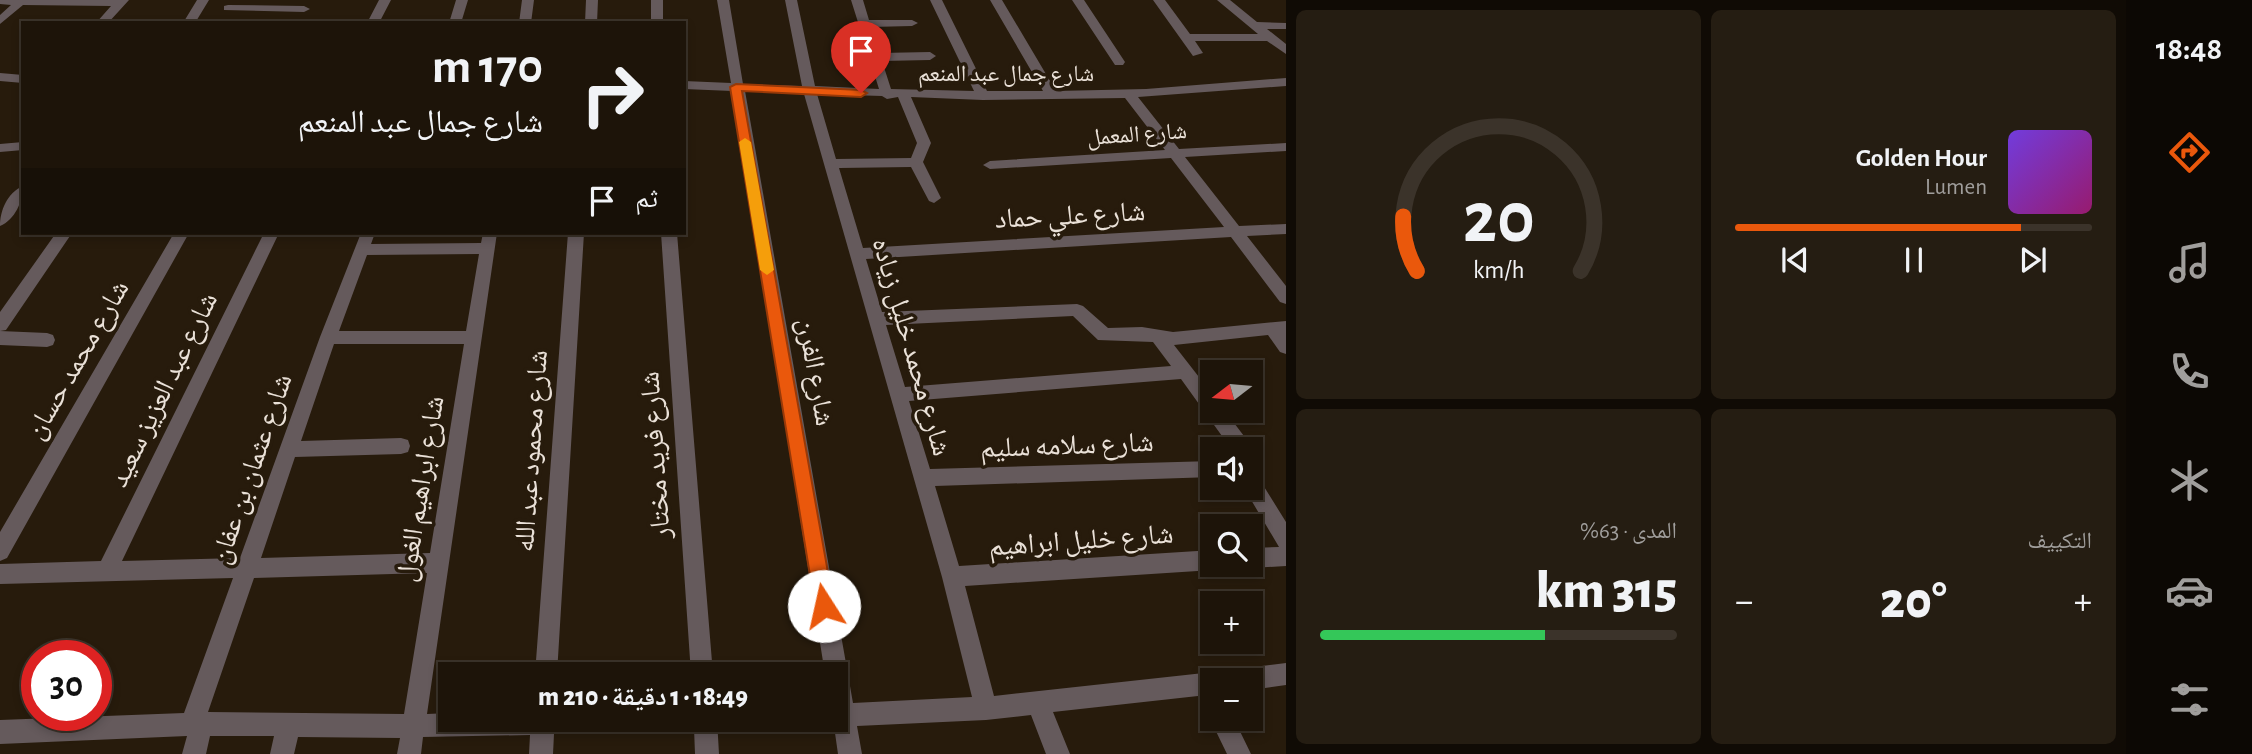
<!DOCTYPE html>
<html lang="ar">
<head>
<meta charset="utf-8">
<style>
  body { margin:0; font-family:"Alegreya Sans","Noto Naskh Arabic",sans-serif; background:#251d12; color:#f1f3f6; direction:rtl; height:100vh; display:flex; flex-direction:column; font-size:26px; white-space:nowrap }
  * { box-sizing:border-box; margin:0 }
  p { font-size:23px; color:#a09e9c }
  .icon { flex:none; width:38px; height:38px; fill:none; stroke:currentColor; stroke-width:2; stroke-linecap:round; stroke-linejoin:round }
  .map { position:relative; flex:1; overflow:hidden; direction:ltr }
  .sheet { display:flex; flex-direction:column; gap:10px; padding:10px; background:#100b05; width:840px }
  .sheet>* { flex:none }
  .guide { position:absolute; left:21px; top:21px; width:665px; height:214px; border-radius:0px; box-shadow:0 4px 10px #0003,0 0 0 2px #3b332a; direction:rtl; background:#1d1409; color:#f1f3f6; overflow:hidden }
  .needle { width:46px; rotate:254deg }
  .fabs { position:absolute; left:1200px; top:360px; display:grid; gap:14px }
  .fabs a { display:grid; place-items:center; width:63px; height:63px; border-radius:0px; background:#1d1409; box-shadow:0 4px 10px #0003,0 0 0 2px #3b332a; font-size:35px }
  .speed { position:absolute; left:21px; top:640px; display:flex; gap:14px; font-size:35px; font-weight:700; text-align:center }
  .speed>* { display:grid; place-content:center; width:91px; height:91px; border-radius:50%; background:#1d1409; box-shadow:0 4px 10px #0003,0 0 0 2px #3b332a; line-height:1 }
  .speed .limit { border:10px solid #d22; background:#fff; color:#111 }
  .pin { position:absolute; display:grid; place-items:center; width:60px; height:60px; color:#fff; margin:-72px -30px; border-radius:50% 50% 50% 0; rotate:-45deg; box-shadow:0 0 7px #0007 }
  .pin .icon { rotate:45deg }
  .me { position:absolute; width:77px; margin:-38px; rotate:350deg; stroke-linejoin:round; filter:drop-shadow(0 0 5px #0008) }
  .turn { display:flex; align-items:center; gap:24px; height:147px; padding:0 28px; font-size:32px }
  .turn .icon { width:91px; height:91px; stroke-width:2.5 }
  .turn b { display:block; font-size:49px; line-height:60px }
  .then { display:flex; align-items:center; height:66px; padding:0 28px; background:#0003; gap:14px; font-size:26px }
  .big { font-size:52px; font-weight:800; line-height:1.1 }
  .sheet .widget { flex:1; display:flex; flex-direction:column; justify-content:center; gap:10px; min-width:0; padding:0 24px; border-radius:10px; background:#251d12 }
  .sheet .dial { align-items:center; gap:0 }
  .dial svg { height:182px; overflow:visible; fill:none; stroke:#3b332a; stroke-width:7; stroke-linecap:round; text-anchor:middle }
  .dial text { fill:#f1f3f6; stroke:none }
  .song { display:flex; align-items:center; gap:21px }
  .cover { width:84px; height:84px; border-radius:10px; background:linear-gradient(135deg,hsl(260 70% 55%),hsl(320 70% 35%)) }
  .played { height:7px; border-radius:4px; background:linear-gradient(90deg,#ea580c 80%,#3b332a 80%) }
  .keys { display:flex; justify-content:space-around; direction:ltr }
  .heat { display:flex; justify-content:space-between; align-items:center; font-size:38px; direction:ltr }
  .charge { height:10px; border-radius:5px; background:linear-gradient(90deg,#34c759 63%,#3b332a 0) }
  .sheet .tiles { flex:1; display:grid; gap:10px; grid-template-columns:repeat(2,1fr) }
  .trip { position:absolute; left:438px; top:662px; width:410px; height:70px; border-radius:0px; background:#1d1409; box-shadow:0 4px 10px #0003,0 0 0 2px #3b332a; font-weight:800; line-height:70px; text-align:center; direction:rtl }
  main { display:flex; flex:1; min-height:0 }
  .dock { display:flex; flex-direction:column; width:126px; justify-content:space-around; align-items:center; background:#0c0804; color:#a09e9c }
  .dock .icon { width:49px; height:49px }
  .dock .on { color:#ea580c }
  .dock b { font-size:32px; color:#f1f3f6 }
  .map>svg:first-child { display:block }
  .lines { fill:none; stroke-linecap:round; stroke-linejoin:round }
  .minor { fill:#655a5c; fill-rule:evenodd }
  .route { fill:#ea580c; stroke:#983908; stroke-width:2 }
  .slow { fill:#f59e0b }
  .labels { text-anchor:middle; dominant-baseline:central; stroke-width:7; stroke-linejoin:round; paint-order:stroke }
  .far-street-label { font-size:23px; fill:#eae1d8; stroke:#271b0c }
  .street-label { font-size:28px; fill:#eae1d8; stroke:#271b0c }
</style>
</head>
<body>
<main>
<nav class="dock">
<b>18:48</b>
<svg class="icon on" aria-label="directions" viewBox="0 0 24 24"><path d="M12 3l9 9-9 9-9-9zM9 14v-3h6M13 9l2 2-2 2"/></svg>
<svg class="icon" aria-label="music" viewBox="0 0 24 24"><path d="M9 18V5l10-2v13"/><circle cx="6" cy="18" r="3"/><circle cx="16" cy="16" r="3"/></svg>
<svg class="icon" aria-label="phone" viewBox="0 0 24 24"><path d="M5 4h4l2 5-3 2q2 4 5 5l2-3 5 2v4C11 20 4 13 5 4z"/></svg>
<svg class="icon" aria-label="climate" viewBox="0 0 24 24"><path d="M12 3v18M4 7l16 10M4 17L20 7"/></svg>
<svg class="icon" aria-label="car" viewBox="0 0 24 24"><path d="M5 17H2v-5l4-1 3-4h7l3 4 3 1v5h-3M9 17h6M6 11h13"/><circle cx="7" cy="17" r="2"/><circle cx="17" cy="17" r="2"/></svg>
<svg class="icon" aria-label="filters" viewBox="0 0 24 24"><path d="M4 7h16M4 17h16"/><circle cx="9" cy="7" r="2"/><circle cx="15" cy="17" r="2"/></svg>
</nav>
<section class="sheet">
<div class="tiles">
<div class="widget">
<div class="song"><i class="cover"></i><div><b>Golden Hour</b><p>Lumen</p></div></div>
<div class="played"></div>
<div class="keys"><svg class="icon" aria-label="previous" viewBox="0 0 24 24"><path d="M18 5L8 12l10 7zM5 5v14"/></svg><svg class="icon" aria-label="pause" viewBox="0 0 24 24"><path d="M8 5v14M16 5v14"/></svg><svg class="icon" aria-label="next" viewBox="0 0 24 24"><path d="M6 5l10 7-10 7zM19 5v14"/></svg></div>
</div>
<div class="widget dial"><svg viewBox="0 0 100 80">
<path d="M14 69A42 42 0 1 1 86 69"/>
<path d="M14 69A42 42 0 0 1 8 45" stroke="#ea580c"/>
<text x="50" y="56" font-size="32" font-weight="700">20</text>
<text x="50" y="72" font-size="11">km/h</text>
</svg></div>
<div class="widget"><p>التكييف</p>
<div class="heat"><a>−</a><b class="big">20°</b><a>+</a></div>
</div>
<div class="widget"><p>المدى · 63%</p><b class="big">315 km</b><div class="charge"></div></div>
</div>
</section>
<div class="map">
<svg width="1286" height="754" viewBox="0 0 1286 754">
  <rect width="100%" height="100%" fill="#271b0c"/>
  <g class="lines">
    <path class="minor" d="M0,0H129L108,23H96L111,6L23,5L0,24V15L11,5L0,4Z
      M197,0H209L195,23H183Z
      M379,0H391L379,23H367Z
      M456,0H468L461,23H449Z
      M522,0H534L531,23H519Z
      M586,0H598L597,23H585Z
      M651,0H663V23H651Z
      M717,0H729L743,84L802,86L785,0H797L815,86L879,89L851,0H863L869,20H912L918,23L912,26L871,27L880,53L930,52L936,56L930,60L882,61L891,89L974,91L930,0H942L987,91H1043L990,0H1002L1056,91L1146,89L1286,78V86L1138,97L1179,149L1286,143V151L1185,157L1239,226L1286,224V234L1247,236L1286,286V304L1280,302L1231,237L866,259L882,312L1077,304L1083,306L1108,328L1142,327L1173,332L1286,321V354L1280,352L1268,335L1174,345L1213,395V411H1225L1250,444L1252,450L1251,452V450H1232L1181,379L909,401L930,469L1213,461V477L935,486L959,566L1213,550V565H1221L1213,570L965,586L994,696L1213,672L1220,675L1229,670L1286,663V685L1251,690V681H1213V712L1205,709L1198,696L1053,712L1070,754H1046L1031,715L986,720L857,726L862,754H838L834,726L825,719H835V674H825L732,91L684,89V81L731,83ZM745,91L804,94L942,577L972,697L853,703ZM817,94L882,96L887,99L898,97L917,143L911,158L836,159ZM911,97L983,100L1125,98L1165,150L990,161L983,165L990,169L1171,158L1224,227L863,248L839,168L911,167L929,201L934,203L941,198L923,162L931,143ZM1073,316L1098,340L1153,342L1171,366L905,387L886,325Z
      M1072,0H1084L1125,62L1123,65H1115Z
      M1153,0H1165L1190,34H1258L1217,0H1230L1257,22L1286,23V29H1267L1286,44V54L1267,41H1195L1203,53L1193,56Z
      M228,5L304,6L310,9L304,12L224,10V6Z
      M0,73L23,75V83L0,81Z
      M23,142V150L0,152V144Z
      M23,186C23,201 15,220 0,226C0,211 7,193 23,186Z
      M56,233H72L6,330L0,331V312Z
      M174,233H189L7,558L0,561V532Z
      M264,233H279L122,561L240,558L320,337L361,233H375L371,244L481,243L483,233H497L427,714L450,713V719H717L719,754H695L694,728L688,731L554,734L553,754H529L530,735L423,737L421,754H397L400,738L298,737L294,754H270L274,736H210L206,754H182L187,736L0,744V720L184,713L233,578L0,584V564L101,561ZM479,254L466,331H339L367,255ZM334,344H464L430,553L261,558L295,457L401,454L408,452L410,446L408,440L401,438L301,441ZM427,573L404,714L208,712L254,578Z
      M568,233H584L557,674H535Z
      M661,233H677L713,674H691Z
      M0,331L47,333L53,335L55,340L53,345L47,347L0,345Z
      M1251,453L1258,455L1260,465L1258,471L1251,473Z
      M1251,474L1258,477L1286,522V566L1251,568L1245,565H1251V548L1279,547L1244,488H1251Z
      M1213,713V719H1234L1251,754H1227L1210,719Z"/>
  </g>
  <path class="route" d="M736,84L861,90L867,93L861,97L742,91L834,606L831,612L824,615L817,612L815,606L730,87Z"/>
  <path class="slow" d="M745,138L751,142L774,270L767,275L760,270L739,142Z"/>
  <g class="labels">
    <g class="far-street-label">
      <text x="1006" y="74">شارع جمال عبد المنعم</text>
      <text transform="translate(1137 135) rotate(-4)">شارع المعمل</text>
    </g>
    <g class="street-label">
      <text transform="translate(1070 216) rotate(-3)">شارع علي حماد</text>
      <text transform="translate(911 347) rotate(74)">شارع محمد خليل زياده</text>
      <text transform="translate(78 360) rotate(-60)">شارع محمد حسان</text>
      <text transform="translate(815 372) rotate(80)">شارع الفرن</text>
      <text transform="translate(164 390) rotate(-64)">شارع عبد العزيز سعيد</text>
      <text transform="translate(1067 446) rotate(-2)">شارع سلامه سليم</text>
      <text transform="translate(532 451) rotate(-86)">شارع محمود عبد الله</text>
      <text transform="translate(656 455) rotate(-94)">شارع فريد مختار</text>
      <text transform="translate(252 469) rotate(-71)">شارع عثمان بن عفان</text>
      <text transform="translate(421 489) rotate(-81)">شارع ابراهيم الغول</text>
      <text transform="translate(1081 541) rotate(-4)">شارع خليل ابراهيم</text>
    </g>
  </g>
</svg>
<div class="fabs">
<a><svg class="needle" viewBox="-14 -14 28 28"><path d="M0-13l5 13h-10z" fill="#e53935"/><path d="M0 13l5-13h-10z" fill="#a09e9c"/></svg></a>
<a><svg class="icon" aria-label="sound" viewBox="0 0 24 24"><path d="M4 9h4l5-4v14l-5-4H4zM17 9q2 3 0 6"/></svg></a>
<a><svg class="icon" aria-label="search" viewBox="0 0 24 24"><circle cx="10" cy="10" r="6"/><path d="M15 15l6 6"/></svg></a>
<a>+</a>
<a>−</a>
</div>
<div class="speed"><div class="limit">30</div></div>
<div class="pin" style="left:861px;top:93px;background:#d93025"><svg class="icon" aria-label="arrive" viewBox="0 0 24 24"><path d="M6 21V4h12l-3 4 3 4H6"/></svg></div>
<svg class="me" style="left:824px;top:606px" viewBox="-20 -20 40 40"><circle r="19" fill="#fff"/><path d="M0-13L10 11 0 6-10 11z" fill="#ea580c"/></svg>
<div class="trip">18:49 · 1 دقيقة · 210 m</div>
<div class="guide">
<div class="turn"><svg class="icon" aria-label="right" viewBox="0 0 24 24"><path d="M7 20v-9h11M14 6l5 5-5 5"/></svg><div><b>170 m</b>شارع جمال عبد المنعم</div></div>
<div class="then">ثم<svg class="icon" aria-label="arrive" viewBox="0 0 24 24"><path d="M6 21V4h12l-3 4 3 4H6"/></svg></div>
</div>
</div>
</main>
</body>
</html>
